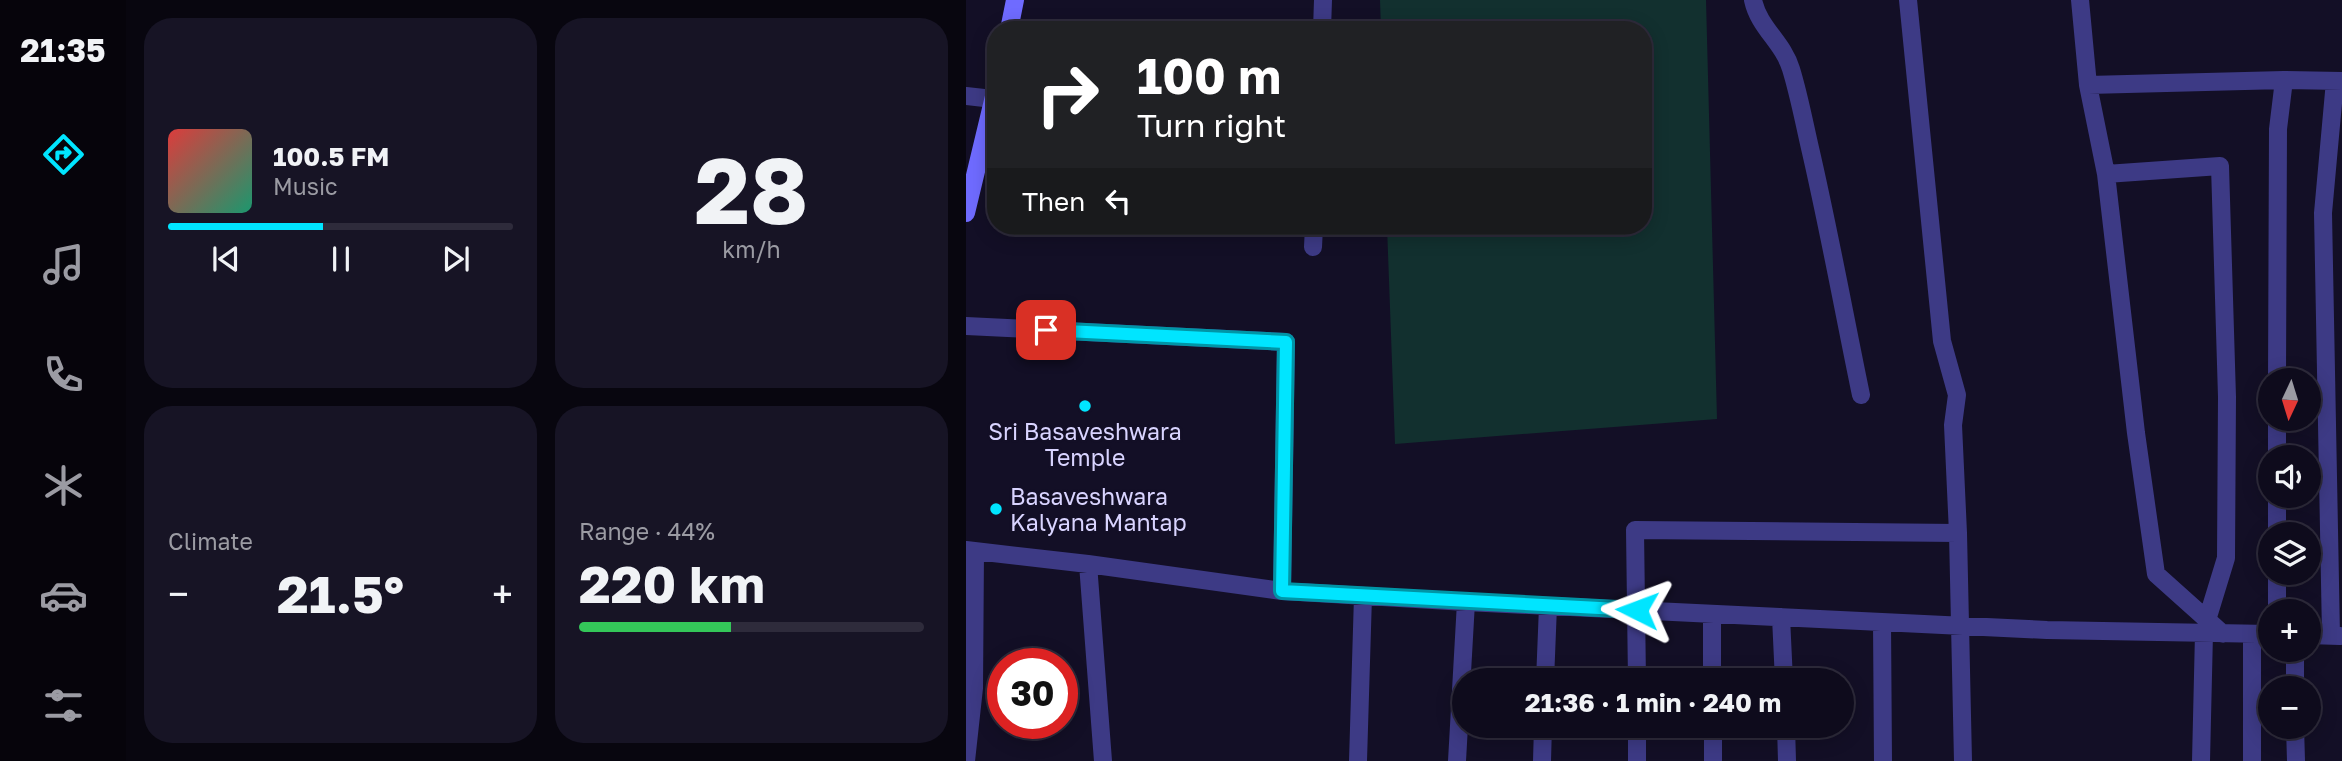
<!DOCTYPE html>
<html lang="en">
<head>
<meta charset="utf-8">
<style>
  body { margin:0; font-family:"Golos Text",sans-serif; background:#171425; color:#f1f3f6; height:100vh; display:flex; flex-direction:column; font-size:26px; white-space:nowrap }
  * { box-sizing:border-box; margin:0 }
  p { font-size:23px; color:#9b9ba3 }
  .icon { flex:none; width:38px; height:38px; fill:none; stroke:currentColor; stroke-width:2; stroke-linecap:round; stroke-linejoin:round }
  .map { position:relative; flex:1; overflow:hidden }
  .drawer { display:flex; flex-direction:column; gap:18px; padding:18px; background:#08060f; width:840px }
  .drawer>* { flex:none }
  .hud { position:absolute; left:21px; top:21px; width:665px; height:214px; border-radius:28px; box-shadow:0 4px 18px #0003,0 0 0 2px #2e2b3b; background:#202124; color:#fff; overflow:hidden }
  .needle { width:46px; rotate:184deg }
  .tools { position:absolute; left:1292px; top:368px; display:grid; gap:14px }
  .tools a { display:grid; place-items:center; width:63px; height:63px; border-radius:50%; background:#0e0b1c; box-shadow:0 4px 18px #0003,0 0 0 2px #2e2b3b; font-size:35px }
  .speed { position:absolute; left:21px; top:648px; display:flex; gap:14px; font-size:35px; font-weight:700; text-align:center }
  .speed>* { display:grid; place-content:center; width:91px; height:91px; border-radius:50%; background:#0e0b1c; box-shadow:0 4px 18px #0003,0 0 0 2px #2e2b3b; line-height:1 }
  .speed .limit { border:10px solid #d22; background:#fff; color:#111 }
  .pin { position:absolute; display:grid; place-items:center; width:60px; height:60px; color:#fff; margin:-30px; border-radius:14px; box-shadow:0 4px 10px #0006 }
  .me { position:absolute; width:77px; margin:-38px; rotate:273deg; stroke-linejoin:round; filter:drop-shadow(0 0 5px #0008) }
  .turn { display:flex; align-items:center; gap:24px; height:147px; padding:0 35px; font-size:32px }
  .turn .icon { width:91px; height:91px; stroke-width:2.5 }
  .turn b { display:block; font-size:49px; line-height:60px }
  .then { display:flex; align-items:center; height:66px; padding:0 35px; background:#0003; gap:14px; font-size:26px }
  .big { font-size:52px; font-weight:700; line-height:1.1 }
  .drawer .tile { flex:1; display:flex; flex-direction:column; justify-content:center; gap:10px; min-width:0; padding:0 24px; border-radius:28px; background:#171425 }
  .drawer .dial { align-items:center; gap:0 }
  .dial b { font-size:91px; line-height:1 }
  .song { display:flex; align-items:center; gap:21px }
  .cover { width:84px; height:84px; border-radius:10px; background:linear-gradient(135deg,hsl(0 70% 55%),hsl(160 70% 35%)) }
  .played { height:7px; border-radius:4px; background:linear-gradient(90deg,#00e5ff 45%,#2e2b3b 45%) }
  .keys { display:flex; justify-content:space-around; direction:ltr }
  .heat { display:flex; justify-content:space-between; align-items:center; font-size:38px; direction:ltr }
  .charge { height:10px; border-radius:5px; background:linear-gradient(90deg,#34c759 44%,#2e2b3b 0) }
  .drawer .tiles { flex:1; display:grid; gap:18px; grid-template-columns:repeat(2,1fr) }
  .trip { position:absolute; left:486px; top:668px; width:402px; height:70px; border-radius:35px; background:#0e0b1c; box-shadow:0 4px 18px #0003,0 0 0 2px #2e2b3b; font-weight:700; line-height:70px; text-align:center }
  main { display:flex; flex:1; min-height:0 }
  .menu { display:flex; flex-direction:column; width:126px; justify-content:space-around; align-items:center; background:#06040b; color:#9b9ba3 }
  .menu .icon { width:49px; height:49px }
  .menu .on { color:#00e5ff }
  .menu b { font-size:32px; color:#f1f3f6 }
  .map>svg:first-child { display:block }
  .green { fill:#12302f }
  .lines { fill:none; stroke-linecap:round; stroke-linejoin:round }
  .street { stroke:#3d3a85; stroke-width:18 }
  .secondary { stroke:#6f6bff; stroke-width:18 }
  .route-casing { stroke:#0095a6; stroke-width:18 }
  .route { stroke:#00e5ff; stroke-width:12 }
  .poi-dot { fill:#00e5ff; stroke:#130f26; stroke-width:2.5 }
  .labels { text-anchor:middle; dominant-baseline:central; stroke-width:5; stroke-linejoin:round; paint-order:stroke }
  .poi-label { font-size:23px; fill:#d9d4ff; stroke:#130f26 }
</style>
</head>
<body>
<main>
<nav class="menu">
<b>21:35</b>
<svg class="icon on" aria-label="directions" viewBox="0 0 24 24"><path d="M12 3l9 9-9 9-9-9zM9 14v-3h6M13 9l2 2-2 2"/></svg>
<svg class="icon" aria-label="music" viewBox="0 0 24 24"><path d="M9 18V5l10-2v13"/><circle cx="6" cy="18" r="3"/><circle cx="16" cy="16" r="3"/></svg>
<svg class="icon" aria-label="phone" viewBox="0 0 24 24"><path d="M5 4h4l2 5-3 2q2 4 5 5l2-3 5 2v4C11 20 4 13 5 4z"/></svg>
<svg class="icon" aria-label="climate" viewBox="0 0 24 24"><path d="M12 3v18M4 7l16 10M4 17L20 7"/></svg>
<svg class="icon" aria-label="car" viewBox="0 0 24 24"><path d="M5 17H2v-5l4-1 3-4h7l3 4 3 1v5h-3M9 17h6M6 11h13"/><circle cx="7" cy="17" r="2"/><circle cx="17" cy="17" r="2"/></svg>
<svg class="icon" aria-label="filters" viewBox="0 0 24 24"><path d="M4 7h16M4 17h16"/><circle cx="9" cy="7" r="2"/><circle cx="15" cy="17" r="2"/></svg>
</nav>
<section class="drawer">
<div class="tiles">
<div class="tile">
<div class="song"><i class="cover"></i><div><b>100.5 FM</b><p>Music</p></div></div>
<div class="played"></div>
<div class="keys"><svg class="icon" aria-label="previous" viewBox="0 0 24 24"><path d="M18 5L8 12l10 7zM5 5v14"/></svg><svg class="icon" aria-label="pause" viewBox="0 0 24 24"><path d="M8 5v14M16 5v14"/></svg><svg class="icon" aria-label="next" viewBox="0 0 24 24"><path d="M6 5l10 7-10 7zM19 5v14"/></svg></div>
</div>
<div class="tile dial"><b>28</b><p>km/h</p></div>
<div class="tile"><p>Climate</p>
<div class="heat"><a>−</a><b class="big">21.5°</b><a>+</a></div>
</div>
<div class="tile"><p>Range · 44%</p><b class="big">220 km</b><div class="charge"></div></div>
</div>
</section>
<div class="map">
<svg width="1376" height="761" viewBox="0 0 1376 761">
  <rect width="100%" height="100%" fill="#130f26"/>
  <path class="green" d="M414,0H740L751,419L429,444L421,226H677V30H415Z"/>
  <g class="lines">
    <path class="street" d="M787,0C793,28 817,42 825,69C833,95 838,122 844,148C863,230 878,313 895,395
      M1114,0L1122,85L1140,174L1170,433L1190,574L1257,634
      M356,30L357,0
      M1122,85L1318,80L1376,81
      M0,96L27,99
      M1140,174L1254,166L1261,397L1260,558L1241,620
      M347,247L348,226
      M0,326L320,342L316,591
      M1311,380L1312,129L1318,80
      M1311,457V418
      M992,533L997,761
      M1311,534V495
      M0,550L122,564L316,591L500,602L1081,630L1304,634
      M122,564L137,761
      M1311,611V572
      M746,614V681
      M815,617L818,681
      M916,622L917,761
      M1342,635L1374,636
      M1365,635L1357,213L1369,81
      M1329,649V688
      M579,681L582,606
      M671,681L669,530L992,533L987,425L991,395L976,341L942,0
      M671,726V761
      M747,726V761
      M820,726L821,761
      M1329,726L1330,761
      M0,761L8,688L9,552
      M392,761L397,596
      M491,761L500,602
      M576,761L577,726
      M1235,761L1238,633
      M1286,761V634"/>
    <path class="secondary" d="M43,30L49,0
      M0,213L30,88"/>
  </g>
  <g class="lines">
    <g class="route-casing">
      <path id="route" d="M80,330L320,342L316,591L671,610"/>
    </g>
    <use href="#route" class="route"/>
  </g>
  <g class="poi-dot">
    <circle cx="119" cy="406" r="7"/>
    <circle cx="30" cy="509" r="7"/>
  </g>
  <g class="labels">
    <g class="poi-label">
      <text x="119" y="431">Sri Basaveshwara<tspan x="119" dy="26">Temple</tspan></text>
      <text x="44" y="496" text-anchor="start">Basaveshwara<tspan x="44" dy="26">Kalyana Mantap</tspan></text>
    </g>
  </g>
</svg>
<div class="tools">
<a><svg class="needle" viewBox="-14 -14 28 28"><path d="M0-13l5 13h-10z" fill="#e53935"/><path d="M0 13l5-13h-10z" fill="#9b9ba3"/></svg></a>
<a><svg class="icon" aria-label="sound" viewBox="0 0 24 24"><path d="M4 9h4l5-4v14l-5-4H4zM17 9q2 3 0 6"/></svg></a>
<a><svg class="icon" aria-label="layers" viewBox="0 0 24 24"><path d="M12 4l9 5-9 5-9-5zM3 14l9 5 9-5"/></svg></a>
<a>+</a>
<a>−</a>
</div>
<div class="speed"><div class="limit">30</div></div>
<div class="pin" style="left:80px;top:330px;background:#d93025"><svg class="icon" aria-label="arrive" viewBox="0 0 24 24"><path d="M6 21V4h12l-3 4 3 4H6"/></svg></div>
<svg class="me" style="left:671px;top:610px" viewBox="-20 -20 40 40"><path d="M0-17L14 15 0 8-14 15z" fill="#00e5ff" stroke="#fff" stroke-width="4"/></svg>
<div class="trip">21:36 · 1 min · 240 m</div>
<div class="hud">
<div class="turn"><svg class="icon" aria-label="right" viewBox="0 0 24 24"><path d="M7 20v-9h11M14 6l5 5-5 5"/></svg><div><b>100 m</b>Turn right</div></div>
<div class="then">Then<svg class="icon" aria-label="left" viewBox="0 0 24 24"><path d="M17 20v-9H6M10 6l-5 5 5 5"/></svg></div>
</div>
</div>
</main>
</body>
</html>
